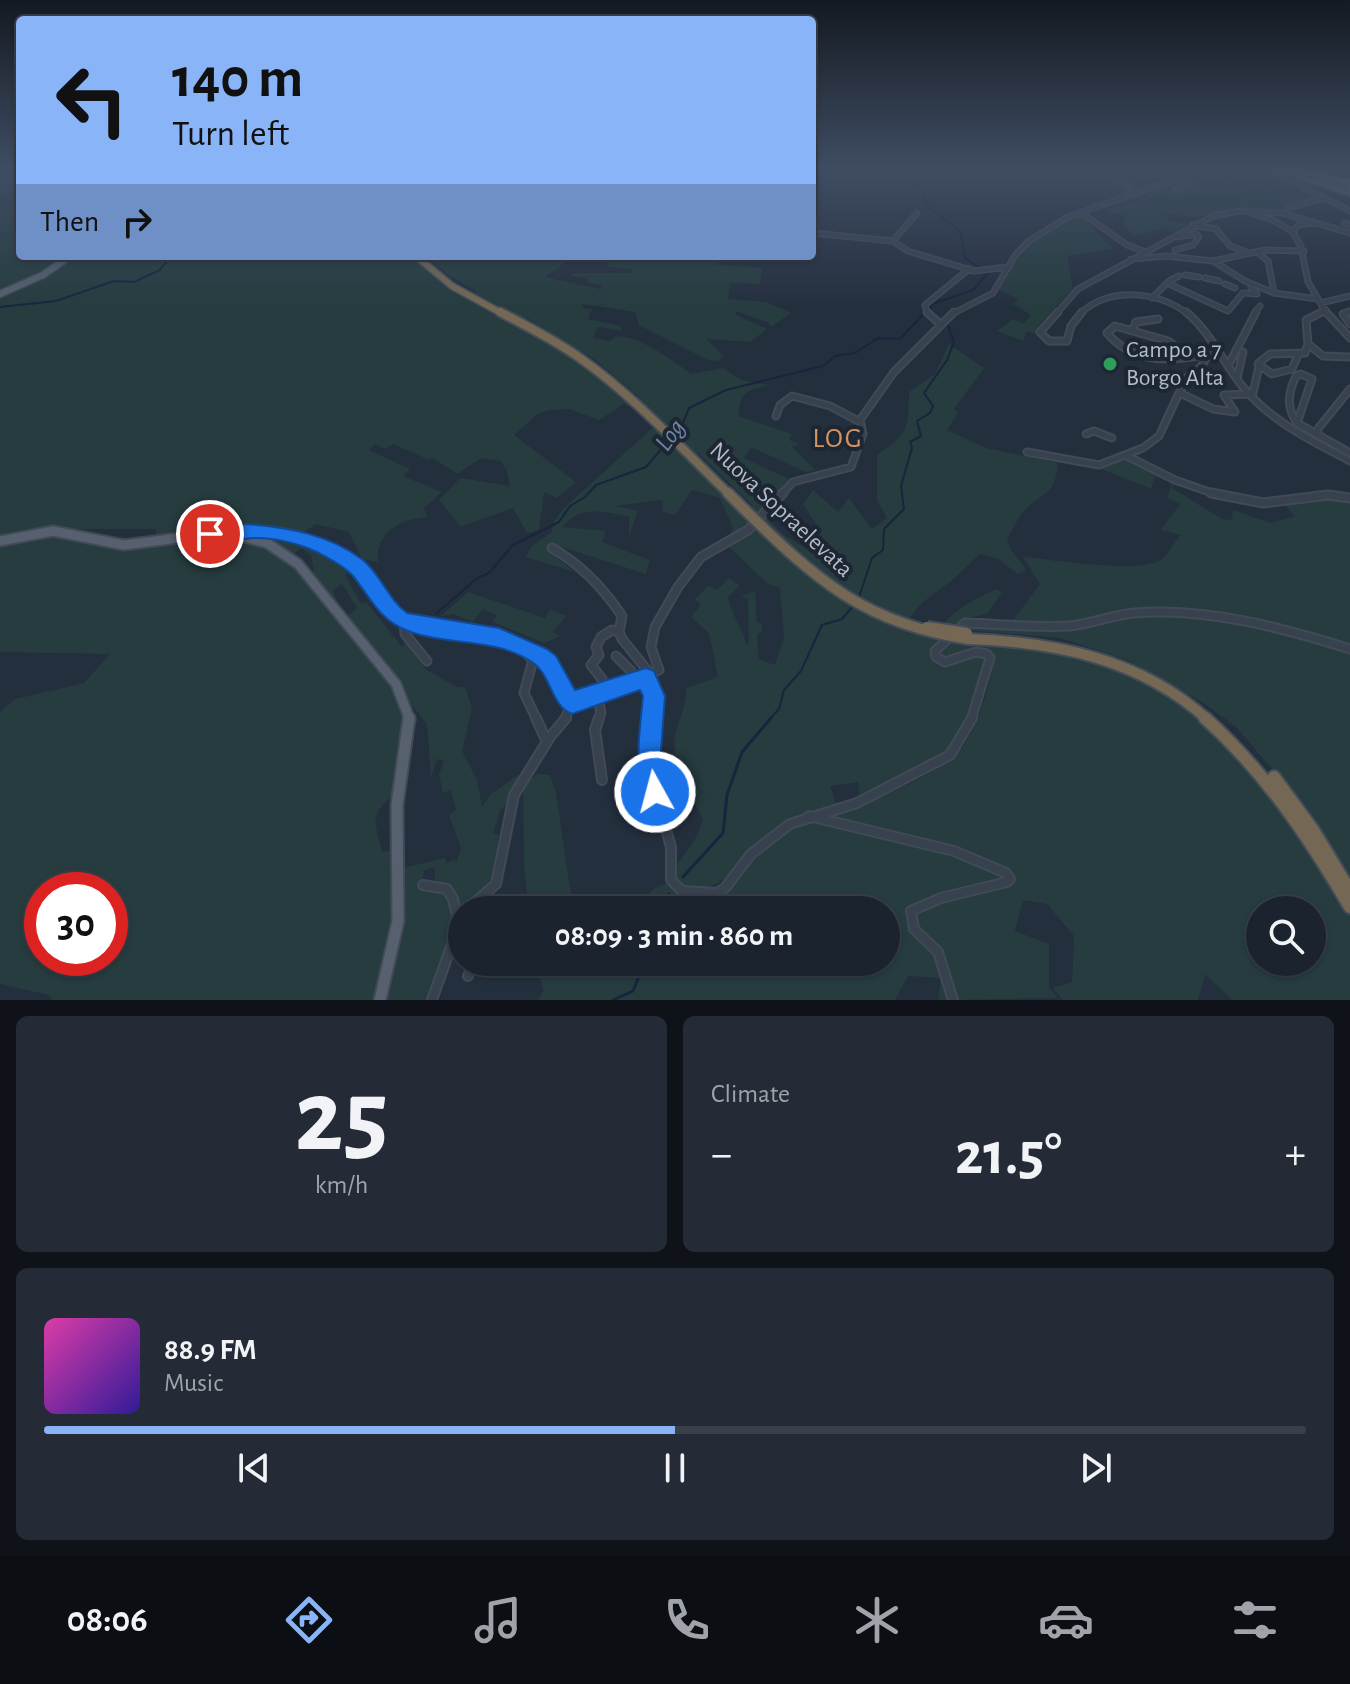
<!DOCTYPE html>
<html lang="en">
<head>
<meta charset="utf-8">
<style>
  body { margin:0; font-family:"Alegreya Sans",sans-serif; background:#242b36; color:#f1f3f6; height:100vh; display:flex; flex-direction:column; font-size:30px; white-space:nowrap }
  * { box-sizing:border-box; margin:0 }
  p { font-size:26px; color:#a0a4aa }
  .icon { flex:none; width:44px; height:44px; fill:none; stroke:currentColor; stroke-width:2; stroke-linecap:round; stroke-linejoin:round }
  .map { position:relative; height:1000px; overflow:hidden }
  .panel { display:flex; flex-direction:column; gap:16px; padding:16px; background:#0f1319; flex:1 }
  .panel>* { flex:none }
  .hud { position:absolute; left:16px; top:16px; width:800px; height:244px; border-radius:8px; box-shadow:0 2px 6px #0004,0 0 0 2px #39404a; background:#8ab4f8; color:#111; overflow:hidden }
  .fabs { position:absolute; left:1246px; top:896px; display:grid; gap:16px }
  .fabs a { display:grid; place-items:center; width:80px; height:80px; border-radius:50%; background:#1b232e; box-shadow:0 2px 6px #0004,0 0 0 2px #39404a; font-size:40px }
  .speed { position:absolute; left:24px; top:872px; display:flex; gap:16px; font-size:40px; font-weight:700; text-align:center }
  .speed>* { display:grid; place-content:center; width:104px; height:104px; border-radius:50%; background:#1b232e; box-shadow:0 2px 6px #0004,0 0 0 2px #39404a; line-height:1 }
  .speed .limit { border:12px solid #d22; background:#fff; color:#111 }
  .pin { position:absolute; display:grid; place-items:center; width:68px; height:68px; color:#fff; margin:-34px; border:4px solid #fff; border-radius:50%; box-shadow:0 2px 8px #0007 }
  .me { position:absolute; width:88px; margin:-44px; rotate:353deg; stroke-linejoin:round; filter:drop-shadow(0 0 6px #0008) }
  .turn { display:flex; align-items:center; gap:28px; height:168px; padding:0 24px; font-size:36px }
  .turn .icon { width:104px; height:104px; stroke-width:2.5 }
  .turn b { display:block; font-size:56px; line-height:68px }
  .then { display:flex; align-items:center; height:76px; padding:0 24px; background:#0003; gap:16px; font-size:30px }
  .big { font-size:60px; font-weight:700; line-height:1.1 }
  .panel .card { flex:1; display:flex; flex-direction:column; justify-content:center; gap:12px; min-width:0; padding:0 28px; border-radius:12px; background:#242b36 }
  .panel .dial { align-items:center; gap:0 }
  .dial b { font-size:104px; line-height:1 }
  .song { display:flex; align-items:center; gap:24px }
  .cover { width:96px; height:96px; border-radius:12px; background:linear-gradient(135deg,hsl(320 70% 55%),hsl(250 70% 35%)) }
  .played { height:8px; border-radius:4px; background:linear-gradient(90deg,#8ab4f8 50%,#39404a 50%) }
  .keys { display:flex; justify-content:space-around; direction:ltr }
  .heat { display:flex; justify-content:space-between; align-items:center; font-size:44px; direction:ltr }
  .panel .tiles { flex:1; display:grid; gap:16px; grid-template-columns:1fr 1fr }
  .card:last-child { grid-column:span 2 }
  .trip { position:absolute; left:448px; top:896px; width:452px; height:80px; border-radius:40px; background:#1b232e; box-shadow:0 2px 6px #0004,0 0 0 2px #39404a; font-weight:700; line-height:80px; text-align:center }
  .tab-bar { display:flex; height:128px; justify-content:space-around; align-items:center; background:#0b0e12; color:#a0a4aa }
  .tab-bar .icon { width:56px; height:56px }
  .tab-bar .current { color:#8ab4f8 }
  .tab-bar b { font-size:36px; color:#f1f3f6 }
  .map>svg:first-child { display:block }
  .green { fill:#263c3f; fill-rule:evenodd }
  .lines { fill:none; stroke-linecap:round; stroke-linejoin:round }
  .stream-far1 { stroke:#17263c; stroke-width:2 }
  .stream { stroke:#17263c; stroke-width:3 }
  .minor-far3-casing { stroke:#414a57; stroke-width:7 }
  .minor-far2-casing { stroke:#414a57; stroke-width:9 }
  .minor-far1-casing { stroke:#414a57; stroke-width:11 }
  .minor-casing { stroke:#414a57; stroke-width:12 }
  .major-far2-casing { stroke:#414a57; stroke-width:9 }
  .major-far1-casing { stroke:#414a57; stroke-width:13 }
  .major-casing { stroke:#414a57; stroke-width:15 }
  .highway-far3-casing { stroke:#434c59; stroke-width:9 }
  .highway-far2-casing { stroke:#434c59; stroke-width:12 }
  .highway-far1-casing { stroke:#434c59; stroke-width:14 }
  .highway-casing { stroke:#434c59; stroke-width:16 }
  .minor-far3 { stroke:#38414e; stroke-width:4 }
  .minor-far2 { stroke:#38414e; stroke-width:5 }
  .minor-far1 { stroke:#38414e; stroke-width:7 }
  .minor { stroke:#38414e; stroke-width:8 }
  .major-far2 { stroke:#56606e; stroke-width:6 }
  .major-far1 { stroke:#56606e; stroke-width:9 }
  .major { stroke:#56606e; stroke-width:11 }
  .highway-far3 { stroke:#746855; stroke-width:6 }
  .highway-far2 { stroke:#746855; stroke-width:8 }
  .highway-far1 { stroke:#746855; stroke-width:10 }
  .highway { stroke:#746855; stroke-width:12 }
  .rail { stroke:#5a6575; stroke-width:2; stroke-dasharray:6 6; stroke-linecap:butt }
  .highway-bridge-far1-casing { stroke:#434c59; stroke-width:9; stroke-linecap:butt }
  .highway-bridge-casing { stroke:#434c59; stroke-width:14; stroke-linecap:butt }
  .highway-bridge-far1 { stroke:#746855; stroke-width:6 }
  .highway-bridge { stroke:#746855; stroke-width:10 }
  .route { fill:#1a73e8; stroke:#114b97; stroke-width:2 }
  .leisure-dot { fill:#2e9e5b; stroke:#1d2633; stroke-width:3 }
  .labels { text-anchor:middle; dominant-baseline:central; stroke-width:8; stroke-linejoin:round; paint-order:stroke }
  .poi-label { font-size:24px; fill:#b4bcc9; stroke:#1d2633; text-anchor:start }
  .street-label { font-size:24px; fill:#b4bcc9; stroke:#1d2633 }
  .water-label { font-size:26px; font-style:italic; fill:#6d86a8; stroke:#1d2633 }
  .quarter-label { font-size:28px; letter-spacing:2px; fill:#d59563; stroke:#1d2633 }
</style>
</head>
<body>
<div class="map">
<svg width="1350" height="1000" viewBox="0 0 1350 1000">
  <rect width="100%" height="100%" fill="#242f3e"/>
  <path class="green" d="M0,168H20V256H68L0,293Z
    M1263,168L1271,173L1264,172L1253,179L1245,173L1233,174L1228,179L1235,188L1254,195L1258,191L1289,200L1302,189L1321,198L1285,207L1280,212C1252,208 1230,213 1202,216C1190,218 1178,213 1164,215L1171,222L1191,223L1174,232L1166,228L1134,236L1122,223L1127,221L1123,214H1111L1105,209L1137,203L1149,196L1143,191L1161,184L1174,191L1196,186L1205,191L1230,188L1227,179L1231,172Z
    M1079,214L1114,249L1067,256L1073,289L1038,326L1036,334L1027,331L1023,341L997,331L1013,319L1024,324L1031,315L1013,304L1018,299L999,290L1026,245Z
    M72,256H413L429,272L470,298L477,292L447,274L426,256H546L570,259L545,277L600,289L602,285L587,282V278L571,276L573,273H631L632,269L610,267L602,258L605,256H720L718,265L762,268L760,284L730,283L728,299L766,302L791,313L771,327L769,323L736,311V315L767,329L750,342L706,339L724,356L718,361L708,360L639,325L635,312L583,304L582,308L592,309L588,319L621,326V331L598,327L593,338L610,341L616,336C643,337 670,359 691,374L723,368L741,380L768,385C744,392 741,391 738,416L792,434L789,440L800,444L792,447L815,470L806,472L751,447L744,458L791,480L783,493L730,537L733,528L720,498L692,490L675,515L663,512L662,500L615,506L638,511L629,536V517C605,511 579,505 562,527L606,531L602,542L650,560L646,574L552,544L547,550L575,572L526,557L531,547L552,532L554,521L565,507L658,423L624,404L599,420L569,409L549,410L539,413L514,435L576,482L557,498L544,492L539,530L527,533L513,508L461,527L439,500L460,478L510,486L507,471L501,461L481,458L458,474L432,458L429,460L393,444L385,449L375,444L369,450L410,469L403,476L442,492L424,508L427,517C401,519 375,532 378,562L362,559L349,532L316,524L300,535L240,530L156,539V529H55L0,539V296ZM527,318L597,361L638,396L628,400L567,352L519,323ZM698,453L752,505L745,510L720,492L688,458Z
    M949,344L984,368L954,409L958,413L947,430L986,448L1058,463C1055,493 1049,489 1028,507C1019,515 1013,529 1007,539C1013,558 1019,556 1026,571L1018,574L998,559L980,554L950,582L923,602L908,619L942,627C953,609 977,598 997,589L1002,592L987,614L963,619L932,650V658L947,664L985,656L987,661C979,688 973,726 953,748C934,769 887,785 860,799L858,782L830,786L837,806C815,812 792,817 773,831C737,857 730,897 679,887L673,871L697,836L703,820C692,796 671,765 675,737C678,720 687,705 686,688L718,677L709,633L691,617L701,605L695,599L709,585L717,590L729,578L740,586L728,597C731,614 742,627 746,644L749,645L748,599L741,596L755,591L757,622L762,624V631L757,634L759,659L775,665L784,637L780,588L768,584L727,545L746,537L766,517L784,535L819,556L826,566L834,564L837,554L812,530L816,524L803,504L813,490L838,512L849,498L872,529L887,518L877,500V455C909,434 908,428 909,392L935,374Z
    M1128,458L1175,480L1172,488L1222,519L1232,520L1233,510L1270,523L1295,516L1283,503L1312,497L1350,500V647L1284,626L1172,610L1067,624L1008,621L1014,619L1040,584L1023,557C1050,559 1142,575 1162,559C1169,554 1174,541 1181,535L1161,530L1180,504L1167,498L1172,483L1155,476L1151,489L1099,468Z
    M48,534C72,536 94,547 119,547C163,548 208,530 251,541C262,543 276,550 284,557C315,582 335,620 361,650C377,669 396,684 403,709C410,735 399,767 395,793C368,817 375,819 382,852L394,850L392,920L376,1000H52L49,995L0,984V712L15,699L84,683L110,654L0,652V543ZM42,890H110V958H42Z
    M245,535L297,538L347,563L352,569L345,575L361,604L366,602L402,647L407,642L425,669L457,687H465L472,708L462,751L477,780L482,807L491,794L519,774L509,801L500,811L493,833L499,835C496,849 499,869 492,881C485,894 468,900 460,914C458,894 455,886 435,881V867L424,870L421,889L436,890L447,895L454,923L427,1000H385L402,920L403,868L445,858L447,863L454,859L456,863L461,848L449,815L456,810L451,790L443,793L439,774L444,761L437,759L431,777L427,724L410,703L395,677L345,619L357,608L342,584L333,590L341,614L311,576L314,571L311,555L301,548L294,554L308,566V573Z
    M468,592L545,618L550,609L566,616L553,632L561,636L544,643L493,622L497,615L483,609L473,622L453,614L441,616Z
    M1133,615H1182L1283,629L1350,651V1000H1232L1205,974L1198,1000H1063L1053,988L1072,982L1074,936L1047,904L1023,900L1015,931L1049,944V988L1058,998L956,1000L941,948L916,924L917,912L931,905L1003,889L1012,882L1010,874L1002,865L981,857L865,824L819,817C860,806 929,781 959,751C975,735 992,680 994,658L980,649L951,659L942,657L941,648L966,626L1089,627ZM966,630L1060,638L1128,660L1202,702L1236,727L1279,777L1265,782C1245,762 1226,739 1204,721C1133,663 1058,649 970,644ZM1260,910H1312V962H1260Z
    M537,774L550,775L556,793L573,910H529L524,867L523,785Z
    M807,821L950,853L1003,876L1002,879C979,886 920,896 906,910C903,936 929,941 939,962C944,974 946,987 949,1000H938L941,978L908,976L895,1000H538L544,990L533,962H886V910H646C645,893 654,886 670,883C679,899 704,903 721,895C735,889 740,871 749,861C764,844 787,830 807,821Z"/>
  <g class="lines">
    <path class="stream-far1" d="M908,168L930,208L960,231L965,258L981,269
      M0,307L56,301L114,281L134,282L160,270L166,262L178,257
      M930,310L932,304L973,290L988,273
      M675,434L681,428L689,408L726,390L823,366L835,356L855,353L878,338L900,339L925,312
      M859,597L872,558L883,550L884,529L904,509L901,486L912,448L910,442L921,436L917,421L930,413L933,406L924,393L947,360L954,342L947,323
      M437,613L476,579L489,573L513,545L559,522L570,506L585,497L596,485L646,467L670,439
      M769,720L779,709L784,690L801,671L822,625L842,619L853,606"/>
    <path class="stream" d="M683,877L723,833L727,795L742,752L771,718
      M659,910L669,894
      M613,1000L633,991L645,962"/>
    <g class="minor-far3-casing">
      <path id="minor-far3" d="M852,168L856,171
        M1098,168L1135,192
        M1146,168L1169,180
        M1265,168L1350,211
        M1176,189L1190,185L1178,177
        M1288,208L1324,198
        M1080,212L1127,245L1143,251
        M1250,213L1273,220L1293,232
        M1313,223L1298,225L1293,232L1301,247L1308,282L1327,314
        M1344,223L1350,225
        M1193,225L1216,229L1230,246L1247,252
        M812,233L893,241L908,251L974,271L1009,267
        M893,241L917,213
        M1175,250L1193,245L1199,237L1196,234L1176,237
        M1257,252L1268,261L1274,293
        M1131,259L1166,256L1213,261L1245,281L1274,293L1318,299
        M1213,261L1265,250L1304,251
        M1185,275L1199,277
        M1205,278L1219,281
        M1169,281L1179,276
        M1167,283L1228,311L1243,293L1257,294L1251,287
        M1225,284L1235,288
        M1152,298L1164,286
        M1321,303L1350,296
        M928,314L925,305L969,269
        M952,314L993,293L1016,254L1029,241L1068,217L1207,168
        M1056,314L1078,289L1213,216L1239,211L1282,213L1350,233
        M1080,314C1109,286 1158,291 1188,314
        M1254,314L1260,306
        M1318,314L1326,310
        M1343,314L1350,312"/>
    </g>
    <g class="minor-far2-casing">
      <path id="minor-far2" d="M927,312L941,325
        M1058,312L1040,332L1049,341H1067L1071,326L1082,312
        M1186,312C1210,331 1223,363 1243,387C1272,422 1310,440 1350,461
        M1326,312L1350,338
        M1349,312L1343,314L1350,324
        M1115,326L1168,341L1185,353L1197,356C1163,362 1131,361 1107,333Z
        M1133,329L1136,322L1158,319
        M1308,344L1323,356L1350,357
        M1197,356L1202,357
        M1197,356L1217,352
        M1258,364L1272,374L1292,369L1298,355
        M1228,366L1256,312
        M1301,374L1312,379L1297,423C1286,407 1288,393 1296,376Z
        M1237,378L1243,352
        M1180,393L1213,409L1235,412L1224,395L1249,394
        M1252,397L1260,362L1270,354L1305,353L1308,344L1306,320L1322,312
        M776,416L780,405L792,396L830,406L860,422
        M1297,423L1350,453
        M1086,434L1094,431L1112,438
        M1319,435L1317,430L1350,389
        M1027,452L1099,465L1143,448L1159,436L1186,378L1201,367L1208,355
        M1127,456L1175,480L1218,495
        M781,495L793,482L851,467L863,434L860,420L894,372L954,312
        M1319,495H1335"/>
    </g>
    <g class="minor-far1-casing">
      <path id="minor-far1" d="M1211,493L1263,503L1328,495L1350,498
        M236,535C273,523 334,541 360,570C373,585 380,607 398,618C441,644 504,621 543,658C556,671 560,690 572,704
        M552,548C580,564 604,589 622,616L619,632L622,639L651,675
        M404,621L405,634L427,661
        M524,651L533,660L524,693L537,720
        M616,656L631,671
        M646,678L654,696L653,720
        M603,693L602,679L591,665L599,655L596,647L601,637L612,630L619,632
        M597,694L601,713L598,720
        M564,720C567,715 569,707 573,703C581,695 642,679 659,670L651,647L655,627L678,587L701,557L748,530L783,493
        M971,720L990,658L987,654L976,652L945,662L936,657L935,651L965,623C999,624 1035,628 1069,626C1091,624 1113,615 1134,613C1205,607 1284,628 1350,649"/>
    </g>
    <g class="minor-casing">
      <path id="minor" d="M536,718L547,742
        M599,718L595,730L602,780
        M653,718L651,777L671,847V880L682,891L717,893L725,888L751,854L790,824L857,803L950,755L972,718
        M809,816L954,851L1006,873L1010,879L1007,882L941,898L911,911L914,929L938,952L953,1000
        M423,885L447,889L453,899L459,923
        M466,910L496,884L514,795L550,737L566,718
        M468,976L474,962
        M432,1000L462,916"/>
    </g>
    <g class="major-far2-casing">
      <path id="major-far2" d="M1275,168L1350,193
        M0,294L43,275L70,256"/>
    </g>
    <g class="major-far1-casing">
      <path id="major-far1" d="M0,541L53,531L124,545L210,534L236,535L267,543L298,564L396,684L410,720"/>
    </g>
    <g class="major-casing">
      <path id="major" d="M380,1000L398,921L397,805L409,718"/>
    </g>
    <g class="highway-far3-casing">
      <path id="highway-far3" d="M1329,180L1350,187
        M416,256L452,286L503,314"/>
    </g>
    <g class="highway-far2-casing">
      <path id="highway-far2" d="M500,312C527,326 555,340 580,358C635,397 681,448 730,495"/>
    </g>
    <g class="highway-far1-casing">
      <path id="highway-far1" d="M728,493L745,510
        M968,639C1056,642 1141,659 1208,720"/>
    </g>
    <g class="highway-casing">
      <path id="highway" d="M1205,718C1266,773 1309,837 1350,907
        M1274,777L1313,830L1350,891"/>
    </g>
    <use href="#minor-far3" class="minor-far3"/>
    <use href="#minor-far2" class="minor-far2"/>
    <use href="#minor-far1" class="minor-far1"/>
    <use href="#minor" class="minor"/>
    <use href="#major-far2" class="major-far2"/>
    <use href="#major-far1" class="major-far1"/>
    <use href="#major" class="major"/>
    <use href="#highway-far3" class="highway-far3"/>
    <use href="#highway-far2" class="highway-far2"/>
    <use href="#highway-far1" class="highway-far1"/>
    <use href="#highway" class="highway"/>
    <path class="rail" d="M1284,168L1350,191"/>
    <g class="highway-bridge-far1-casing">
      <path id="highway-bridge-far1" d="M1292,168L1350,183"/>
    </g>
    <g class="highway-bridge-casing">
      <path id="highway-bridge" d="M745,510C816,580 866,624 968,639
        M927,627L967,633"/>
    </g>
    <use href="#highway-bridge-far1" class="highway-bridge-far1"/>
    <use href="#highway-bridge" class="highway-bridge"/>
  </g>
  <linearGradient id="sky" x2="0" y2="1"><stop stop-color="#141a22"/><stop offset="0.55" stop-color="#3f4d63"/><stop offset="1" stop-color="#3f4d63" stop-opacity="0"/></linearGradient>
  <rect width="1350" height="308" fill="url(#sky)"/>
  <path class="route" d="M245,524C286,527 329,534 363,560C381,575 388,599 407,613L499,628L547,649L556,656L575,690L646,668L654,671L665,696L661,750L667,792L663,800L655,804L646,800C633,768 640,730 643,696L640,690L572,714C551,706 551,674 532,662C494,637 448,646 408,631C379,620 371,598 353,576C345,566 328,558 317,552C298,543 266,535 245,539C231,542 217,544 203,539L200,534L203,529C217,524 231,528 245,524Z"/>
  <circle class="leisure-dot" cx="1110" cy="364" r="8"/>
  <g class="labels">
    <g class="poi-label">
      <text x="1126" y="350">Campo a 7<tspan x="1126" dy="28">Borgo Alta</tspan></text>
    </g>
    <g class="street-label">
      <text transform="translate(781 510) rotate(43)">Nuova Sopraelevata</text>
    </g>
    <g class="water-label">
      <text transform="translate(670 435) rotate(-54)">Log</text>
    </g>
    <g class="quarter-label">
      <text x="838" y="439">LOG</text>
    </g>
  </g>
</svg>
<div class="fabs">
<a><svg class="icon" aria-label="search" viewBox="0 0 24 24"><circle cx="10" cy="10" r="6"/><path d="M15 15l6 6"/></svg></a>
</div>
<div class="speed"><div class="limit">30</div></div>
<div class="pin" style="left:210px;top:534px;background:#d93025"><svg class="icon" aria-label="arrive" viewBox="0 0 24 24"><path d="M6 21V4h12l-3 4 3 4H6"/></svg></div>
<svg class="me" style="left:655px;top:792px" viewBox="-20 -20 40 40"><circle r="17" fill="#1a73e8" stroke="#fff" stroke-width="3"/><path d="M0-11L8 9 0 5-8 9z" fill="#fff"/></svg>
<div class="trip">08:09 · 3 min · 860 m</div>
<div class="hud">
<div class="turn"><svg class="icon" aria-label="left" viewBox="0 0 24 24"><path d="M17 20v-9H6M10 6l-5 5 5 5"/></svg><div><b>140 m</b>Turn left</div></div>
<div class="then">Then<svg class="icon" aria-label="right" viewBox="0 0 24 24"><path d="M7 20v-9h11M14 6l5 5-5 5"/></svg></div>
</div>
</div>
<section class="panel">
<div class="tiles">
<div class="card dial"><b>25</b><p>km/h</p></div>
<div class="card"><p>Climate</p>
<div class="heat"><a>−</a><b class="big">21.5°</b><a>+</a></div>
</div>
<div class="card">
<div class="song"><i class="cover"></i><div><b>88.9 FM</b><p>Music</p></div></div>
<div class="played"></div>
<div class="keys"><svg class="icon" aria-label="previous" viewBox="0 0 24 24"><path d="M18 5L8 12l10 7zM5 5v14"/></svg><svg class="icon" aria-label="pause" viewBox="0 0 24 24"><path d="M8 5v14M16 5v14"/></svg><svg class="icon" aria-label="next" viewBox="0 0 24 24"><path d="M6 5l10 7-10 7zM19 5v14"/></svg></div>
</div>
</div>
</section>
<nav class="tab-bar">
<b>08:06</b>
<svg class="icon current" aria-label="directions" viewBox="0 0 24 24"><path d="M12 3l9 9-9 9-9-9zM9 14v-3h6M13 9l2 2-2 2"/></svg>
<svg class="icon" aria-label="music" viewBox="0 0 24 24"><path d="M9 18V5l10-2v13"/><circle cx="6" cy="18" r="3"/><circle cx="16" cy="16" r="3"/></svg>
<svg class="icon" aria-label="phone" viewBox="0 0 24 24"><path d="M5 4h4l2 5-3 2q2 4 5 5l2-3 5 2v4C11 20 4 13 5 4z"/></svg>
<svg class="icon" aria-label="climate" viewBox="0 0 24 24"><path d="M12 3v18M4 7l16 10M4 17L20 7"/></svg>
<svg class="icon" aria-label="car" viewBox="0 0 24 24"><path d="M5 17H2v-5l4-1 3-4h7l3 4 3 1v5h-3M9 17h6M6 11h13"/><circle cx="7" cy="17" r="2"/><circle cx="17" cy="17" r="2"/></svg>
<svg class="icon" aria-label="filters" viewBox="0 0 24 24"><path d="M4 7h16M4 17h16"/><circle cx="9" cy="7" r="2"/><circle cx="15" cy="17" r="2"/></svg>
</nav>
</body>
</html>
